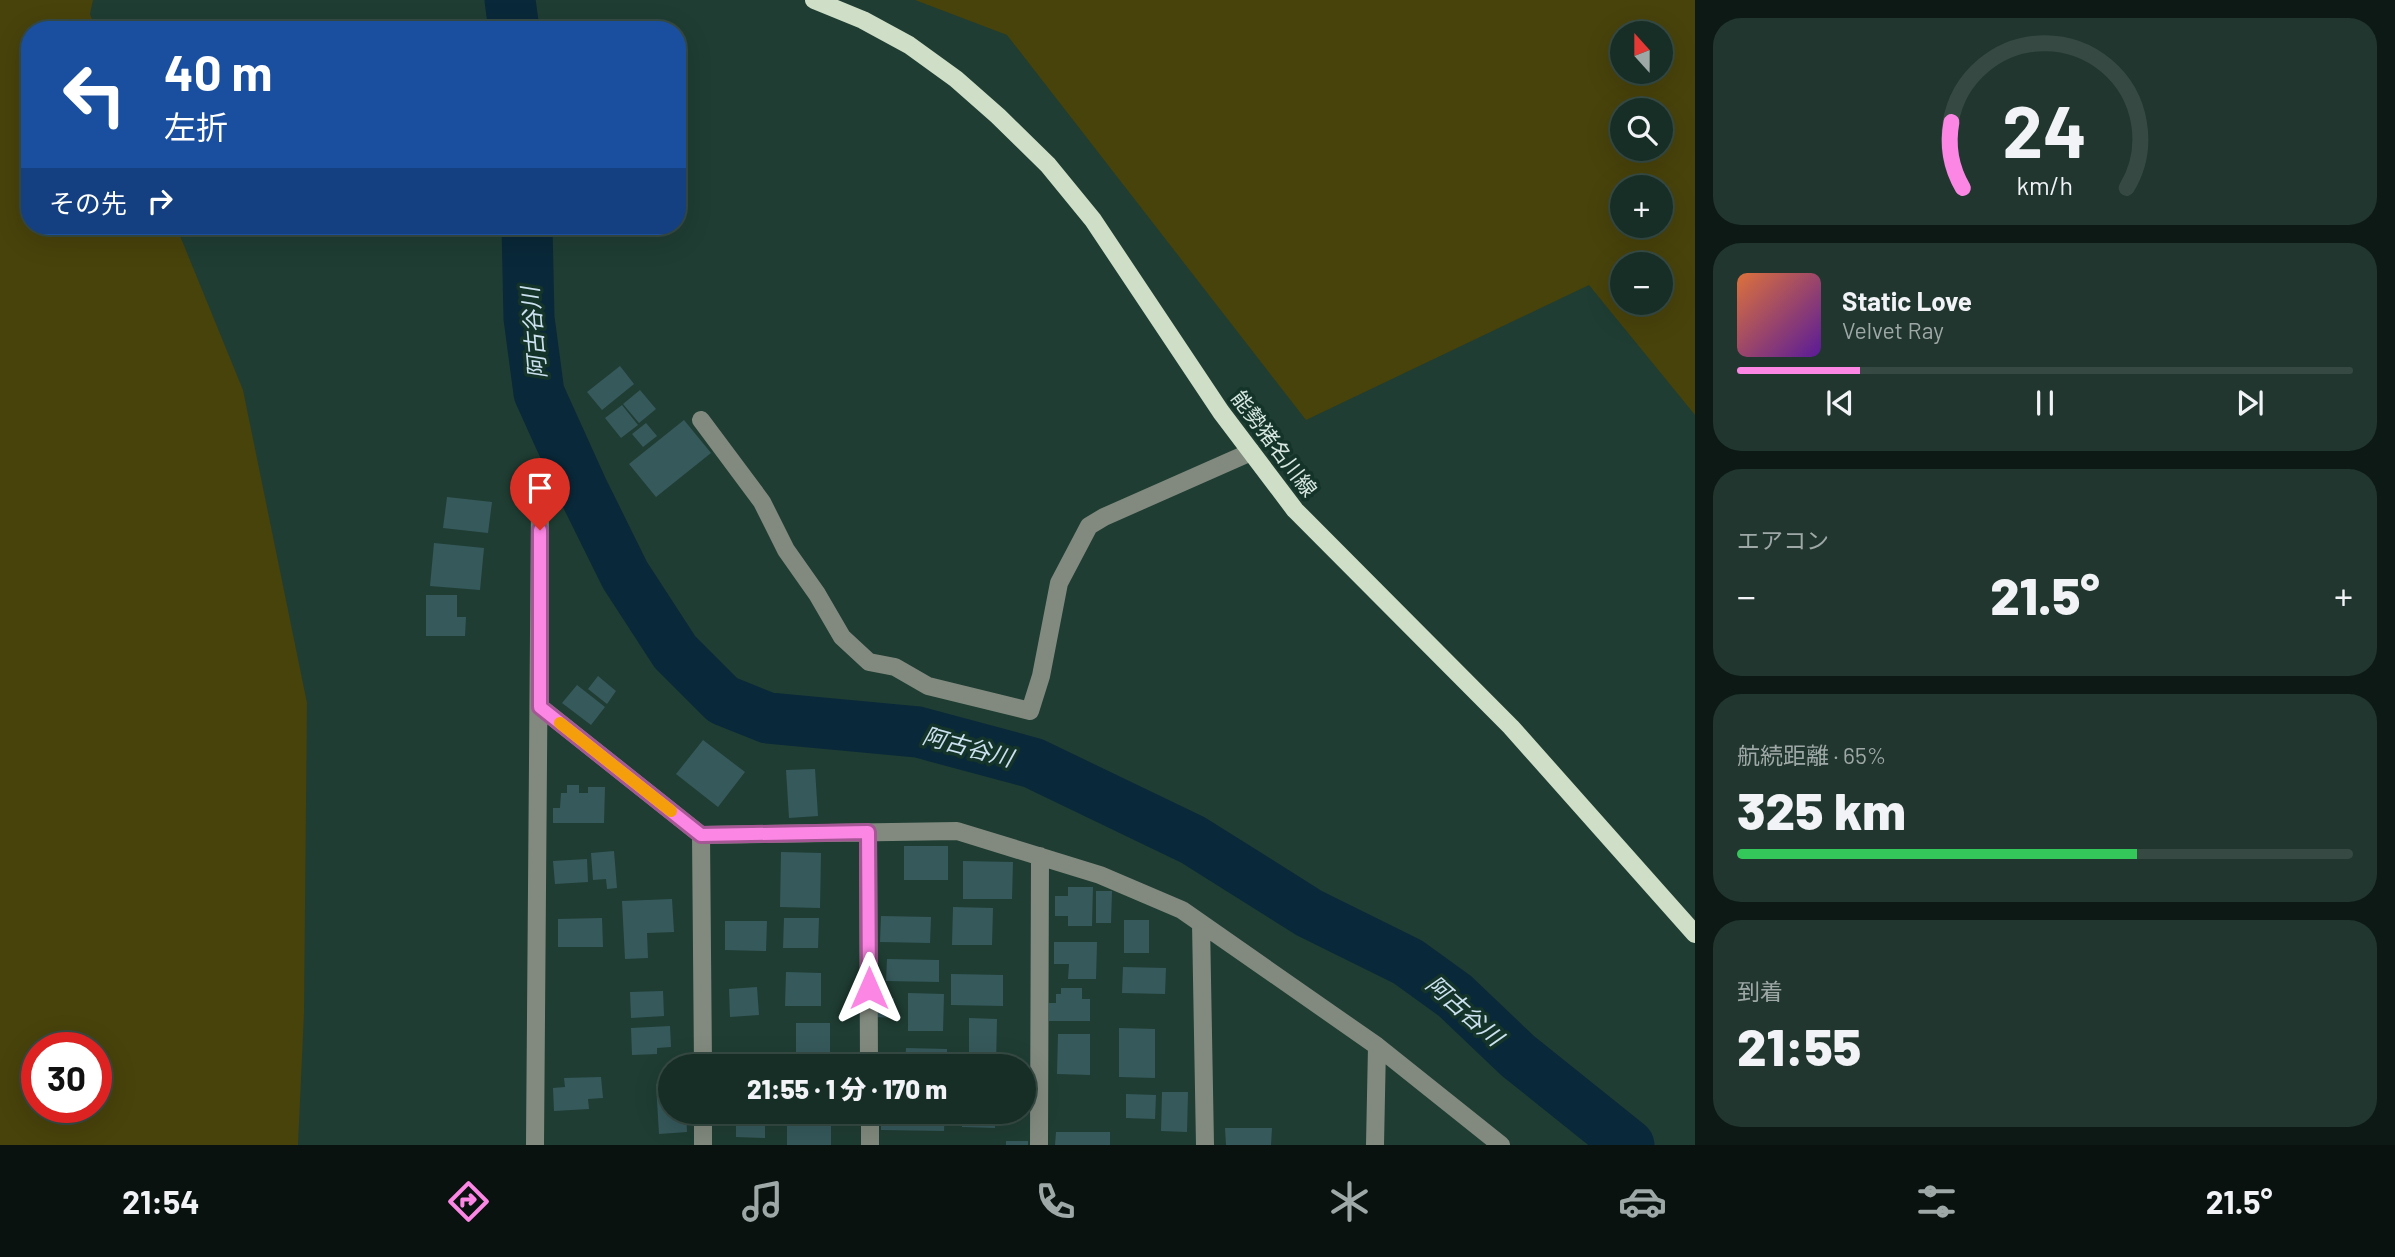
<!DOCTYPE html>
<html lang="ja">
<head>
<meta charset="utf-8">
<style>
  body { margin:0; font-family:Barlow,"Noto Sans JP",sans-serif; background:#20362e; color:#f1f3f6; height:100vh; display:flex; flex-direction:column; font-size:26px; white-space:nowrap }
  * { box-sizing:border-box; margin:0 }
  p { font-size:23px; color:#9ea8a7 }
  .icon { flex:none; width:38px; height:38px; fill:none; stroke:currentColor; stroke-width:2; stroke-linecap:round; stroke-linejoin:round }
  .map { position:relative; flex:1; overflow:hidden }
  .drawer { display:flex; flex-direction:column; gap:18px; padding:18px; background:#0d1915; width:700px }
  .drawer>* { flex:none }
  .hud { position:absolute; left:21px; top:21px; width:665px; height:214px; border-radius:28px; box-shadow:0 7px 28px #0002,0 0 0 2px #364a43; background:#1a4fa0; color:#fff; overflow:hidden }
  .needle { width:46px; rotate:339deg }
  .controls { position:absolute; left:1610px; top:21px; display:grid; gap:14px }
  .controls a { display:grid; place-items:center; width:63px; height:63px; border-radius:50%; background:#172e26; box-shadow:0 7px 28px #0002,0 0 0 2px #364a43; font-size:35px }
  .speed { position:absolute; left:21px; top:1032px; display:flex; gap:14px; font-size:35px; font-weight:700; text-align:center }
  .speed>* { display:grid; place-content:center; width:91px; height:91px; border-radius:50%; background:#172e26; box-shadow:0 7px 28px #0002,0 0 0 2px #364a43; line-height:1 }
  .speed .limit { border:10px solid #d22; background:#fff; color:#111 }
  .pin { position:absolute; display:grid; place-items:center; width:60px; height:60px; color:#fff; margin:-72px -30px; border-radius:50% 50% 50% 0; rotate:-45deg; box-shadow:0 0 7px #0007 }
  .pin .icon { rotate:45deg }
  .me { position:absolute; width:77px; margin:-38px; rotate:0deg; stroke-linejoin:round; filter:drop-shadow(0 0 5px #0008) }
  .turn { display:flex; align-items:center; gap:24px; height:147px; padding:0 28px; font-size:32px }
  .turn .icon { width:91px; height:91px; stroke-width:2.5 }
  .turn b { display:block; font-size:49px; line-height:60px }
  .then { display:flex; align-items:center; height:66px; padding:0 28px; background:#0003; gap:14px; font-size:26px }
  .big { font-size:52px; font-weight:800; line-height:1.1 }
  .drawer .tile { flex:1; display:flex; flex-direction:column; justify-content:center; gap:10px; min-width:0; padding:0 24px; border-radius:28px; background:#20362e }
  .drawer .dial { align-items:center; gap:0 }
  .dial svg { height:182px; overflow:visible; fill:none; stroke:#364a43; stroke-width:7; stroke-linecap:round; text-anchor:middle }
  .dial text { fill:#f1f3f6; stroke:none }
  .song { display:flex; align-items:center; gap:21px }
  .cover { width:84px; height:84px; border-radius:10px; background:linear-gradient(135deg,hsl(20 70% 55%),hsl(270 70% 35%)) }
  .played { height:7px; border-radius:4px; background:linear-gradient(90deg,#fc86e4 20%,#364a43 20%) }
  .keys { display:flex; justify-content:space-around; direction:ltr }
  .heat { display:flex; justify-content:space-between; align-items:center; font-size:38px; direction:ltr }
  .charge { height:10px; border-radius:5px; background:linear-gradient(90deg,#34c759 65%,#364a43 0) }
  .trip { position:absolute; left:658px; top:1054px; width:378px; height:70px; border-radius:35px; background:#172e26; box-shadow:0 7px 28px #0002,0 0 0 2px #364a43; font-weight:800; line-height:70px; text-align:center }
  .tabs { display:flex; height:112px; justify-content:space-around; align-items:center; background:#09120f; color:#9ea8a7 }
  .tabs .icon { width:49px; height:49px }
  .tabs .active { color:#fc86e4 }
  .tabs b { font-size:32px; color:#f1f3f6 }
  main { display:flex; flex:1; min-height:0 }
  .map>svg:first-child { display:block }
  .green { fill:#48420b; fill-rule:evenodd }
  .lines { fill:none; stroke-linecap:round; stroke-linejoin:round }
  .river { stroke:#092839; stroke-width:51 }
  .building { fill:#36595c }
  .minor { stroke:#828a7f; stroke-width:18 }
  .major { stroke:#cedec7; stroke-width:18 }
  .route-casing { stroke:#a45794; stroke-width:18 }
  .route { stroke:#fc86e4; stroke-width:12 }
  .slow { stroke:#f59e0b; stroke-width:12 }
  .labels { text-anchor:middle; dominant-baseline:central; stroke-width:7; stroke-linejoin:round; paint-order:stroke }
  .street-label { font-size:21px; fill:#d7e8e1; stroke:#143329 }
  .water-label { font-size:23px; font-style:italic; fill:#cde2f0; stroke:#143329 }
</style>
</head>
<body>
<main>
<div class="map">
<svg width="1695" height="1145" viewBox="0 0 1695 1145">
  <rect width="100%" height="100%" fill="#1f3d33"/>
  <path class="green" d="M0,0H93L90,14L96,30H30V226H176L243,390L307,703L304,1013L298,1145H0ZM37,1048H96V1108H37Z
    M915,0H1695V415L1589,285L1306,420L1007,35ZM1622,33H1661V72H1622ZM1622,110H1661V149H1622ZM1622,187H1661V226H1622ZM1622,264H1661V303H1622Z"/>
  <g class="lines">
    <path class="river" d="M510,0L514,30
      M527,226L529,318L539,393L582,488L625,575L675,652L723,700L768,718L918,732L1033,763L1193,840L1309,913L1408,962L1455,996L1518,1056L1629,1145"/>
  </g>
  <path class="building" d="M620,366L634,384L602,410L587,392Z
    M640,390L656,409L639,423L623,404Z
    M622,405L638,425L621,438L605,418Z
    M684,420L711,453L656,497L629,464Z
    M646,423L657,436L643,447L632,434Z
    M447,497L492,502L488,533L443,528Z
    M434,543L484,548L480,590L430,586Z
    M426,595H457V617H466L465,636H426Z
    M598,676L616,691L607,704L588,689Z
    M577,685L605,707L591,725L562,703Z
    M703,740L745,772L718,807L676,774Z
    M815,769L818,816L789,818L786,770Z
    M567,785H579V793H588V787H605L604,823H553V808H560L561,793H567Z
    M904,846H948V880H904Z
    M614,851L617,888L607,889L606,879L593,880L591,853Z
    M781,852L821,853L820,908L780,907Z
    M587,859L588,882L555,884L553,861Z
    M963,861L1013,862L1012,899H963Z
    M1068,887H1093L1092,926H1068V916H1055V896H1068Z
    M1096,891H1112L1111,923H1096Z
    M672,899L674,932L647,933L648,958L625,959L622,901Z
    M953,907L993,908L992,945H952Z
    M881,916L931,917L930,943L880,942Z
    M602,918L603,947H558V919Z
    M784,918H819L818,948H783Z
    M1124,920H1149V953H1124Z
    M725,921H767L766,951L725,950Z
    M1054,942H1097L1096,979H1068L1069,964H1054Z
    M887,959L939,960V982L886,981Z
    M1123,967L1166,968L1165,994L1122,993Z
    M786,972L821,973V1006H785Z
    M951,974L1003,975V1006L951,1005Z
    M757,987L759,1015L730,1017L729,989Z
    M1061,988H1082V999H1090V1021H1049V1003H1056V994H1061Z
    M663,991L664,1016L631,1018L630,992Z
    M908,993L944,994L943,1031H908Z
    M876,998H894V1018L875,1017Z
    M969,1018L997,1019L996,1066H969Z
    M796,1023H830V1058H796Z
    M670,1026L671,1047L657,1048V1054L632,1055L631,1028Z
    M1119,1028L1155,1029V1078L1119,1077Z
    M1058,1034H1090V1075L1057,1074Z
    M906,1048L947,1049V1066H905Z
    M601,1077L603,1098L588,1099L589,1109L554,1111L553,1088L565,1087L564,1078Z
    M670,1083V1111H686L687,1132L659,1134L656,1084Z
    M1162,1092H1188L1187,1132L1161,1131Z
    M1126,1094L1156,1095L1155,1119L1126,1118Z
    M736,1111H765V1138L736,1137Z
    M769,1111H780V1123H769Z
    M881,1111H945L944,1131L881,1130Z
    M962,1111H995V1128L962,1127Z
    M787,1121L831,1122V1145H787Z
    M1225,1128H1272L1271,1145H1226Z
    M1056,1132H1110V1145H1055Z
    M1006,1141H1028V1145H1006Z"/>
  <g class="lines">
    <path class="minor" d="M701,420L762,502L786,550L817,594L842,637L869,662L895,667L928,686L1030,711L1041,676L1059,583L1089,526L1104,517L1251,452
      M540,707L701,835L957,831L1100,875L1182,910L1377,1046L1501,1145
      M868,832L869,1066
      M701,835L703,1066
      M1201,923L1205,1145
      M703,1111V1145
      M870,1111V1145
      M535,1145L540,505
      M1039,1145L1040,856
      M1375,1145L1377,1046"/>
    <path class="major" d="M814,0L863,20L909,45L956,79L998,116L1048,165L1093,220L1221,412L1295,510L1511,727L1695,934"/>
  </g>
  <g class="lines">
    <g class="route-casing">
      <path id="route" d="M540,530V707L701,835L868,832L869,988"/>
    </g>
    <use href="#route" class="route"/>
    <path class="slow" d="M560,723L671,811"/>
  </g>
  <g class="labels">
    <g class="street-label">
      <text transform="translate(1275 443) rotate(53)">能勢猪名川線</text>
    </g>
    <g class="water-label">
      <text transform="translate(533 333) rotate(-95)">阿古谷川</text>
      <text transform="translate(968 746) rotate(15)">阿古谷川</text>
      <text transform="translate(1465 1010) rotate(41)">阿古谷川</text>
    </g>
  </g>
</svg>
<div class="controls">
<a><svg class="needle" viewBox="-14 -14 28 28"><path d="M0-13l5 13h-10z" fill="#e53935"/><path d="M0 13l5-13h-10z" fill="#9ea8a7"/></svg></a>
<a><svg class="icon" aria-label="search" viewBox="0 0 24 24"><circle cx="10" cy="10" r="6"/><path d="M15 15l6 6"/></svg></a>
<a>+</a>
<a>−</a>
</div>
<div class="speed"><div class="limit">30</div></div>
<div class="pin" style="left:540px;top:530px;background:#d93025"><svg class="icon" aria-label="arrive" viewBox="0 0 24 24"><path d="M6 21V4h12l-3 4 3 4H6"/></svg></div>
<svg class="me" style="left:869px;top:988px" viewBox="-20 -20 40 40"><path d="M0-17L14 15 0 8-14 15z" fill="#fc86e4" stroke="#fff" stroke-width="4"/></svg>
<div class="trip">21:55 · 1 分 · 170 m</div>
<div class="hud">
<div class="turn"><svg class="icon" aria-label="left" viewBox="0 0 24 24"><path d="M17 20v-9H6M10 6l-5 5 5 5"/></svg><div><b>40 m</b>左折</div></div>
<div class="then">その先<svg class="icon" aria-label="right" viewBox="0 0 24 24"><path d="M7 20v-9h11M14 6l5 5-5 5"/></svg></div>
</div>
</div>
<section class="drawer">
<div class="tile dial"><svg viewBox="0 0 100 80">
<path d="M14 69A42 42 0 1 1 86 69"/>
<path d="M14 69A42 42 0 0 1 9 40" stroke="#fc86e4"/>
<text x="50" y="56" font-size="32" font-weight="700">24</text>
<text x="50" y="72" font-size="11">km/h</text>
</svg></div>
<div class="tile">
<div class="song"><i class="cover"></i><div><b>Static Love</b><p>Velvet Ray</p></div></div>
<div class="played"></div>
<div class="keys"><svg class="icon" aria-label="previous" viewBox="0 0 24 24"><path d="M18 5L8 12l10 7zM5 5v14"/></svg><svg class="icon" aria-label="pause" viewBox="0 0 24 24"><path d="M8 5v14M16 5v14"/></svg><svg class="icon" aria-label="next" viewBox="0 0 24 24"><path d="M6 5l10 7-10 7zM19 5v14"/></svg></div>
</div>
<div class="tile"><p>エアコン</p>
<div class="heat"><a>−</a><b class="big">21.5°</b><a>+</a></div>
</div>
<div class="tile"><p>航続距離 · 65%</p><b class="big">325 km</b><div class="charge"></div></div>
<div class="tile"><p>到着</p><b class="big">21:55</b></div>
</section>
</main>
<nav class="tabs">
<b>21:54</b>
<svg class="icon active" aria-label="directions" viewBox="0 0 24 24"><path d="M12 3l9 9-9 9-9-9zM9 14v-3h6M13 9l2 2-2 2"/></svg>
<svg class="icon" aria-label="music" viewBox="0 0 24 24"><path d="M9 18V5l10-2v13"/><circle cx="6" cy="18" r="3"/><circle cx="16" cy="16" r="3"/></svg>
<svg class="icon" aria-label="phone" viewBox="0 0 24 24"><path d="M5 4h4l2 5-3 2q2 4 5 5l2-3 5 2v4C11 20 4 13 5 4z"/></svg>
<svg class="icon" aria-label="climate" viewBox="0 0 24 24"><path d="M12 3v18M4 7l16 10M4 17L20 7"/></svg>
<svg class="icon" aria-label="car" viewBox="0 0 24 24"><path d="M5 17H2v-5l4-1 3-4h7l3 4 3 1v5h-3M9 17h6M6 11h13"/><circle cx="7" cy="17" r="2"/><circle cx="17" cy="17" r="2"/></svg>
<svg class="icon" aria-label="filters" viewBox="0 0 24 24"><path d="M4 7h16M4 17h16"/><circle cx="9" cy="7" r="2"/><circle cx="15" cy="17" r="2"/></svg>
<b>21.5°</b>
</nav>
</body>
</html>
